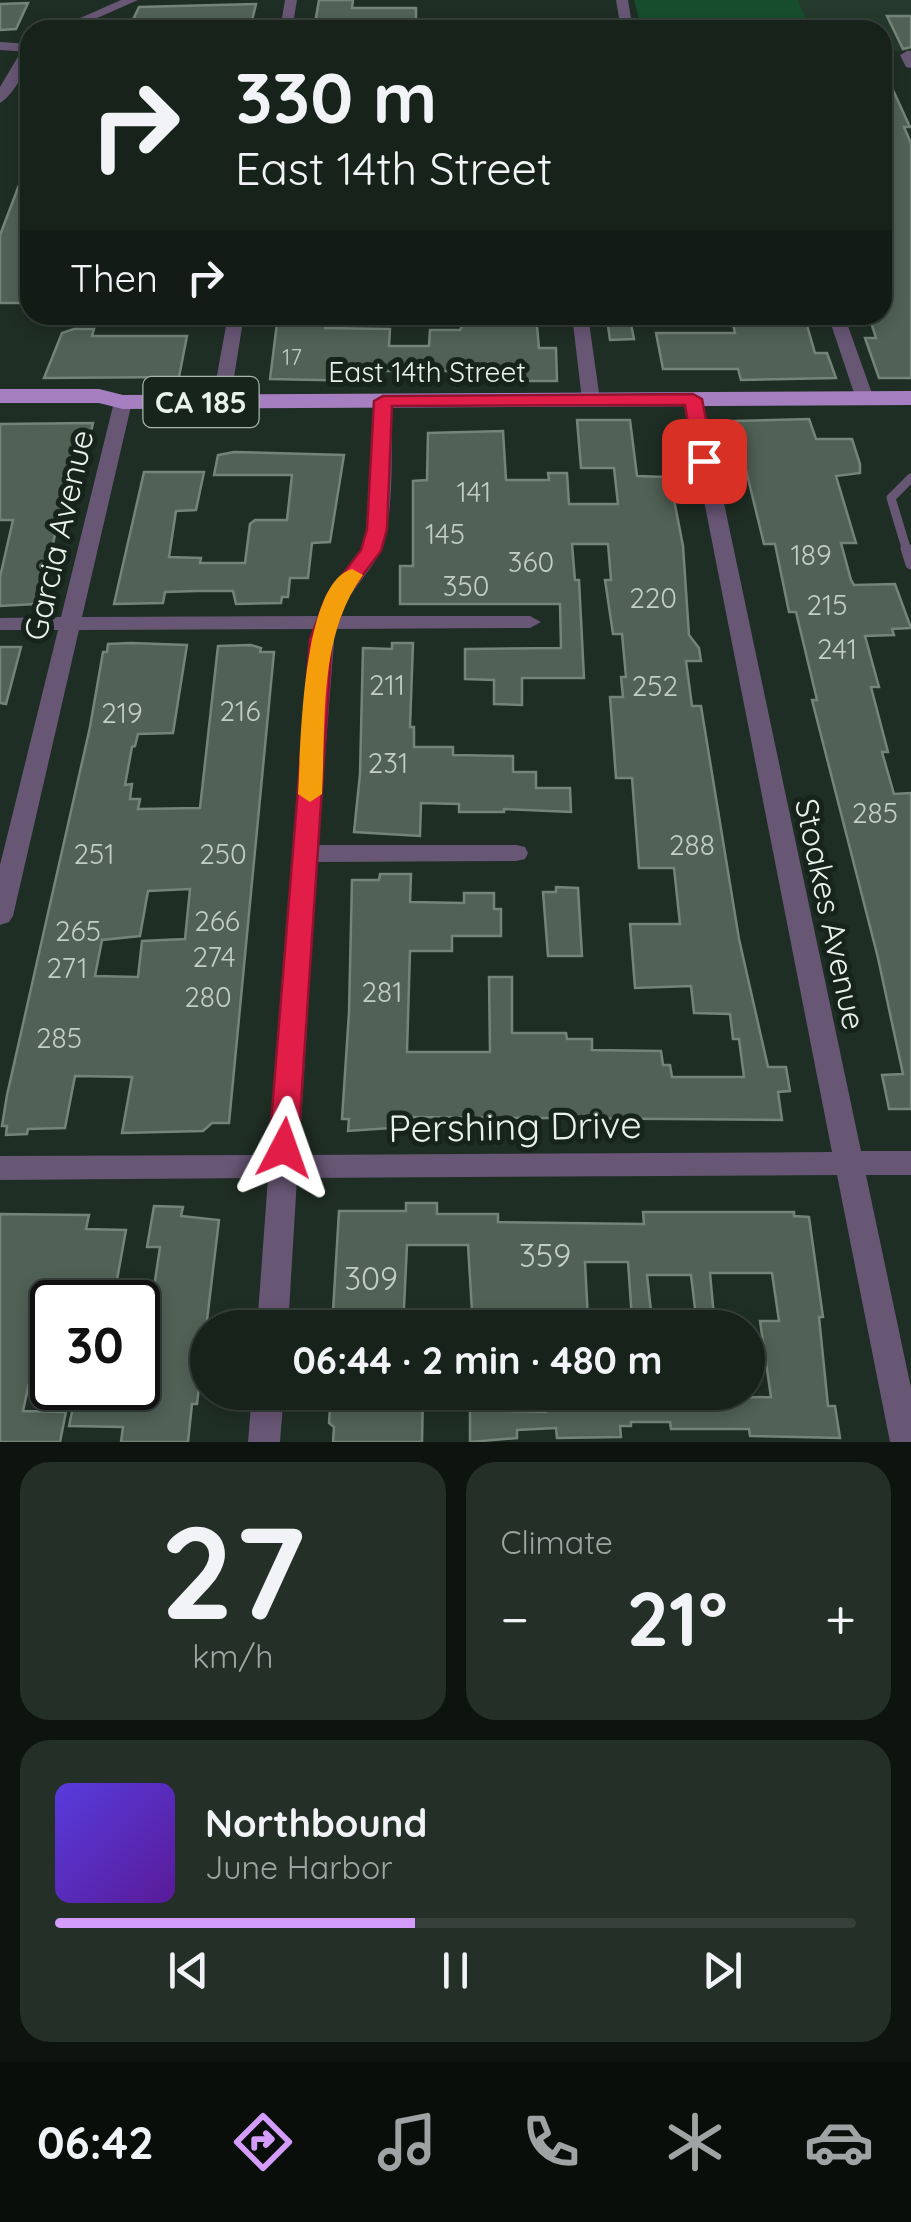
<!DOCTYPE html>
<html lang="en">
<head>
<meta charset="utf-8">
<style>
  body { margin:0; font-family:Quicksand,sans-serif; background:#242f28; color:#f1f3f6; height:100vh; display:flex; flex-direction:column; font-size:38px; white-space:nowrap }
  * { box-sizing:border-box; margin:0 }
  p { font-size:32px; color:#9ea4a3 }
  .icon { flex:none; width:55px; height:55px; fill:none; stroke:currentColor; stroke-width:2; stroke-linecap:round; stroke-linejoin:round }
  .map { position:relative; height:1442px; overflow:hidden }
  .panel { display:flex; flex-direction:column; gap:20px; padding:20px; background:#0d130f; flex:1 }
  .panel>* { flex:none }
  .guide { position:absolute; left:20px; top:20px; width:872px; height:305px; border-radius:30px; box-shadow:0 5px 15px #0003,0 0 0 2px #363f3a; background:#17221b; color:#f1f3f6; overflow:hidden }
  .speed { position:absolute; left:30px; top:1280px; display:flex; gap:20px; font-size:50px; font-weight:700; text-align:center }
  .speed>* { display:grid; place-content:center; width:130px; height:130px; border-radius:50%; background:#17221b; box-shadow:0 5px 15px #0003,0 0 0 2px #363f3a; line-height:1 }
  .speed .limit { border:5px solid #111; border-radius:15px; background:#fff; color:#111 }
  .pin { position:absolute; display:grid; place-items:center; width:85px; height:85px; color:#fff; margin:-42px; border-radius:20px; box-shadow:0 5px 15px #0006 }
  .me { position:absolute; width:110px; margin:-55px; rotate:4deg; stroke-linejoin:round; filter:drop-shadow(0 0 8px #0008) }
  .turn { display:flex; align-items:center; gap:35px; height:210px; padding:0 50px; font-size:45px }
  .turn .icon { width:130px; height:130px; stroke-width:2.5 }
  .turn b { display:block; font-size:70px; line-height:85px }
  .then { display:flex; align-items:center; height:95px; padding:0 50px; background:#0003; gap:20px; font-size:38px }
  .big { font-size:75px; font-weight:700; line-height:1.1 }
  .panel .widget { flex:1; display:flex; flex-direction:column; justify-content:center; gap:15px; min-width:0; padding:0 35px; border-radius:30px; background:#242f28 }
  .panel .dial { align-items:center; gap:0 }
  .dial b { font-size:130px; line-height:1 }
  .song { display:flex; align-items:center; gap:30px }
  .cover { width:120px; height:120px; border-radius:15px; background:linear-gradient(135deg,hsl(250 70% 55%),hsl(270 70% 35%)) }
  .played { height:10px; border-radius:5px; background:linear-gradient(90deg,#d49cfb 45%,#363f3a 45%) }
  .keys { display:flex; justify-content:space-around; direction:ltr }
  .heat { display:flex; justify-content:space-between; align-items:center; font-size:55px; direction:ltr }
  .panel .tiles { flex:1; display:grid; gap:20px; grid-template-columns:1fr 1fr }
  .widget:last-child { grid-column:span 2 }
  .trip { position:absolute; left:190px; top:1310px; width:575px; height:100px; border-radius:50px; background:#17221b; box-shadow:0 5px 15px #0003,0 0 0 2px #363f3a; font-weight:700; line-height:100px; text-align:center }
  .tabs { display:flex; height:160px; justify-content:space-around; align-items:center; background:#090e0b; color:#9ea4a3 }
  .tabs .icon { width:70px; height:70px }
  .tabs .active { color:#d49cfb }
  .tabs b { font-size:45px; color:#f1f3f6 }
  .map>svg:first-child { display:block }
  .built { fill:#253a2c }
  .green { fill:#174c2d }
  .building { fill:#516156; stroke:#748478; stroke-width:2.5; fill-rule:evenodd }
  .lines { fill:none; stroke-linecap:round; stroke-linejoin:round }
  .service-far2 { stroke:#685675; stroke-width:8 }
  .service-far1 { stroke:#685675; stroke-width:9 }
  .service { stroke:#685675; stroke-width:11 }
  .minor { fill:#685675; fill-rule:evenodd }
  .primary { fill:#a57fc0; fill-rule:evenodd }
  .route { fill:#e11d48; stroke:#92132f; stroke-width:2.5 }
  .slow { fill:#f59e0b }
  .labels { text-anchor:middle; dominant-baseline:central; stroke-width:10; stroke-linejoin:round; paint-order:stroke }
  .far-number-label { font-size:22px; fill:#c2cdc6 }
  .far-street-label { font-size:28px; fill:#e8f1eb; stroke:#16241b }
  .number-label { font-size:28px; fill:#c2cdc6 }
  .shield { fill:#16241b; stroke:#a9b4ad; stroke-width:2.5 }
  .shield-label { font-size:30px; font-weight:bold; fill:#e8f1eb }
  .street-label { font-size:32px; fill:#e8f1eb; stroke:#16241b }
  .near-number-label { font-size:32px; fill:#c2cdc6 }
  .near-street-label { font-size:38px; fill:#e8f1eb; stroke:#16241b }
</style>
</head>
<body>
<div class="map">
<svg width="911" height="1442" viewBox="0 0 911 1442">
  <rect width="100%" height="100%" fill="#1f2e24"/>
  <path class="built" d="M798,0H911V51H888L892,61H883L882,30H811Z"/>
  <path class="green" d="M634,0H798L811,30H642Z"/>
  <path class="building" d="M319,0H353L352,8H416V25L314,29Z
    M28,3L16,29L0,30V4Z
    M256,4L250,29L129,28L139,7Z
    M887,16H911V47L903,49Z
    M882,66L910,127H904L911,143V378H879L865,338H876L869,316L882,315Z
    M27,164H30V281L22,303H0V235Z
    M278,315H326L325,328L390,329L389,346H429L430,330H460L465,322L495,321V315H536L539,348H556L557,381H522L521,374L463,371H366V381L270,379Z
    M770,315H804L815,353H827L836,378L741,380L738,369H663L656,333H735L733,324H772Z
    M607,319H630L634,339L610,340Z
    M74,329H94L92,336H187L179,377L44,378L62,333Z
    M809,419L816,439H852L860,464V473L836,476L856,543H841L851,580L854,585L895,584L911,628L892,629L894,635L865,636L879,687H871L888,752H882L894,794L911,793V1109H889L882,1075L903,1074L878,958L812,700H817L796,612H789L775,544H764L734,421Z
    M577,420H630L637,476L666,477L667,484H671L683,546L689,635L699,648L701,661H686L692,706H701L739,939L768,1067H786L790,1091L778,1092L782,1120L405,1117V1127L348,1131L349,1119H342L349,1012L352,880H379L380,874H411L410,902L464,903V893H494V909H501V936H452V951H410L407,1052H490L489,977H512V1033H566L567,1039H592V1050L661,1051L663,1065H670L672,1077H744L739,1039H733L730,1014L694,1013L691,986L635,988L630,924H680L674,868H639L632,778H616L610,697H623L621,677H626L622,634H613L605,580H611L608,544H572L575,580H579L584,678H522V705L494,704V680L465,679V649L561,648L560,604H400V566H413V481L427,480L428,433L503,431L506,480H549L548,473H567L569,504H618L614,468H581Z
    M93,423L83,465H77L68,502L61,507L46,576H43L35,604L0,606V577L13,520H0V424Z
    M234,452L344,455L330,542L312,543L308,578H290L288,597H282L281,603L236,604L233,591H196L165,592L163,603L114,604L144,472H204L196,510L176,511L169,557L201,558L200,563H245L250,524L255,520H287L292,475H214L218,455Z
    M131,643L187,645L173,733L138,734L135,746L132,747L125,785L132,784L130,799H140L138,809L200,808L218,646L251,645L261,648L260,652H274L229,1123H212L203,1131L122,1133L132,1077L75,1076L65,1128L28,1129L27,1134L6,1135L7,1126H2L7,1095L90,727L103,652H107L108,644ZM190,889L185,939L142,941L138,977L95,976L102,940L140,936L148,891Z
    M392,643H413L410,727H414V747H453V755L513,756V772H536V788H570L571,812L504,809V812H459V804L421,803L420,836L354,832L360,774L363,648L392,649Z
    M0,647H21L6,704L0,703Z
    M556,887L578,888L582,956H548L543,892H556Z
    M406,1203H437V1214H498V1222L644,1224L643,1212H794V1216L809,1217L823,1317H819L828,1406H835L840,1438L750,1436L749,1429H671L670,1422H631V1426H620L621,1437L557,1438L556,1428L517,1430V1438L470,1442V1392H505V1411L546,1412L545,1392H711V1398L771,1397L760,1321H779L772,1273H710L714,1317H696L691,1275H647L652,1320L632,1319L628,1262H585L588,1319H569V1328H473L468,1245H407L403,1328H332L339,1211H406Z
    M154,1206L183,1207L181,1216L219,1220L197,1404H192L188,1442H121L123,1427L69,1426L73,1407H103L106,1388H138V1342L144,1301H152L160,1247H147Z
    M0,1214L89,1215L86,1229L126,1230L113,1302H52V1370H32L23,1411L66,1412L60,1442H0Z
    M331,1392H423L422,1442H333L334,1427L329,1423Z"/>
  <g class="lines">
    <path class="service-far2" d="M0,46L30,48"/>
    <path class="service-far1" d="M163,320H235
      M907,551L891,498L911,478"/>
    <path class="service" d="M906,548L911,564"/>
    <path class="minor" d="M121,0H138L70,30H53Z
      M285,0H297L292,30H280Z
      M616,0H628L633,30H621Z
      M30,44C30,64 16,93 0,103V87L25,45Z
      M907,51H911V68L906,67L900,55Z
      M228,315H244L230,402L221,407L212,402Z
      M572,315H588L600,400L597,404H585L582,400Z
      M828,315H844L874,399L871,403H859L856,399Z
      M693,394L702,399L861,1151H911V1175H866L911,1388V1442H890L837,1175L297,1178L288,1328H257L268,1178L0,1180V1156L270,1155L314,629L79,630L13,916L9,922L0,925V865L58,630H0V618L61,617L114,402L123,397L132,402L82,617L319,616C328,590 349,575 361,550C375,522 372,436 374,401L383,396L392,401C391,438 395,519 381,550C370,574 349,590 340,616H530L541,622L530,628L335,629L318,845H516L525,847L528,853L525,859L516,861L317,862L299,1155L832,1152L684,399Z
      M252,1392H284L280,1442H248Z"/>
    <path class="primary" d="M0,389H99L123,395L911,391V405L123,409L99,403H0Z"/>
  </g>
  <path class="route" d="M693,394L702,399L714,461L704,467L694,461L685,405L392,406L387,529L381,551L347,596L332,639L298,1148L294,1156L284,1160L273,1156L269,1148L310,639L327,595L361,550L367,529L374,401L383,396Z"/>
  <path class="slow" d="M352,569L363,575C318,637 326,720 322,794L310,802L298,794C301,749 301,583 352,569Z"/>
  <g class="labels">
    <g class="far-number-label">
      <text x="292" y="357">17</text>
    </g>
    <g class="far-street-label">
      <text x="427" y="371">East 14th Street</text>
    </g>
    <g class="number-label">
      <text x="474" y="491">141</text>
      <text x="445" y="533">145</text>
      <text x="811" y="554">189</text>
      <text x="531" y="561">360</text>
      <text x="466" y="585">350</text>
      <text x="653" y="597">220</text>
      <text x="827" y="604">215</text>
      <text x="837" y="648">241</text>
      <text x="387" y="684">211</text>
      <text x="655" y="685">252</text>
      <text x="240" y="710">216</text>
      <text x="122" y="712">219</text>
      <text x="388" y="762">231</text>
      <text x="875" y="812">285</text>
      <text x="692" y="844">288</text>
      <text x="94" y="853">251</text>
      <text x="223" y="853">250</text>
      <text x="217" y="920">266</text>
      <text x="78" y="930">265</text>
      <text x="214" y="956">274</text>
      <text x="67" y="967">271</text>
      <text x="382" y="991">281</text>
      <text x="208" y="996">280</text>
      <text x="59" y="1037">285</text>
    </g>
    <rect class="shield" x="143.5" y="377" width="115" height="50" rx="8"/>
    <g class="shield-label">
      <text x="201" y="402">CA 185</text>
    </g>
    <g class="street-label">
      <text transform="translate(58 535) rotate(-77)">Garcia Avenue</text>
      <text transform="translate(831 914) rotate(78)">Stoakes Avenue</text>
    </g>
    <g class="near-number-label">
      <text x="545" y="1255">359</text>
      <text x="371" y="1278">309</text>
    </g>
    <g class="near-street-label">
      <text transform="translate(515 1126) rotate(-1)">Pershing Drive</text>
    </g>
  </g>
</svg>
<div class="speed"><div class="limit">30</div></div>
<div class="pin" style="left:704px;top:461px;background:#d93025"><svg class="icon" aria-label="arrive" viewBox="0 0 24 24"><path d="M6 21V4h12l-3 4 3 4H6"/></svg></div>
<svg class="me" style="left:284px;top:1148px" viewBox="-20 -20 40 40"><path d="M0-17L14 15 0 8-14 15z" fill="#e11d48" stroke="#fff" stroke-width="4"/></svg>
<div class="trip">06:44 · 2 min · 480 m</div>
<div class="guide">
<div class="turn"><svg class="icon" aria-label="right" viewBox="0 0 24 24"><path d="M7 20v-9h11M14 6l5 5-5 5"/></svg><div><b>330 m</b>East 14th Street</div></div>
<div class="then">Then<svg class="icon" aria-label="right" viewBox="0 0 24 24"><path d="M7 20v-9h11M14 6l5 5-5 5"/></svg></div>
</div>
</div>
<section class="panel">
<div class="tiles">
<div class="widget dial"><b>27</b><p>km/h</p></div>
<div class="widget"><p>Climate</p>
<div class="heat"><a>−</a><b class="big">21°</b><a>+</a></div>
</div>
<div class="widget">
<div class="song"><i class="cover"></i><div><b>Northbound</b><p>June Harbor</p></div></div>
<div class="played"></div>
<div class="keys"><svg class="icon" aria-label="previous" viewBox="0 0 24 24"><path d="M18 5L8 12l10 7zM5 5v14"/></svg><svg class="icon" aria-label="pause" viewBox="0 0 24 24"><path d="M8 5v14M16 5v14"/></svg><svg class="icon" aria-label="next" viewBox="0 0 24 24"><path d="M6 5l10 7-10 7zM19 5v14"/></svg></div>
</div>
</div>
</section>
<nav class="tabs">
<b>06:42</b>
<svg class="icon active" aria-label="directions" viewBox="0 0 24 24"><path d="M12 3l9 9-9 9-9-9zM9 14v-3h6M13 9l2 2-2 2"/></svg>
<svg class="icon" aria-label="music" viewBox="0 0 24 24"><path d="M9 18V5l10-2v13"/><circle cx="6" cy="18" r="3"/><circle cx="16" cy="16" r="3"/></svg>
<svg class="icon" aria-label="phone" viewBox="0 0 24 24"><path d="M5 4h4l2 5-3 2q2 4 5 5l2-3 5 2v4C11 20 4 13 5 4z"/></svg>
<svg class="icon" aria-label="climate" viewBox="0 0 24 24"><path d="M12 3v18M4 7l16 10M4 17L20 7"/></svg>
<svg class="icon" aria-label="car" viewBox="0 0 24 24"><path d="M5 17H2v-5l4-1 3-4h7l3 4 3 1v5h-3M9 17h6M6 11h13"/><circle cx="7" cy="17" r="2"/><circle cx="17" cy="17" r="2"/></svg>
</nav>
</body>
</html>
